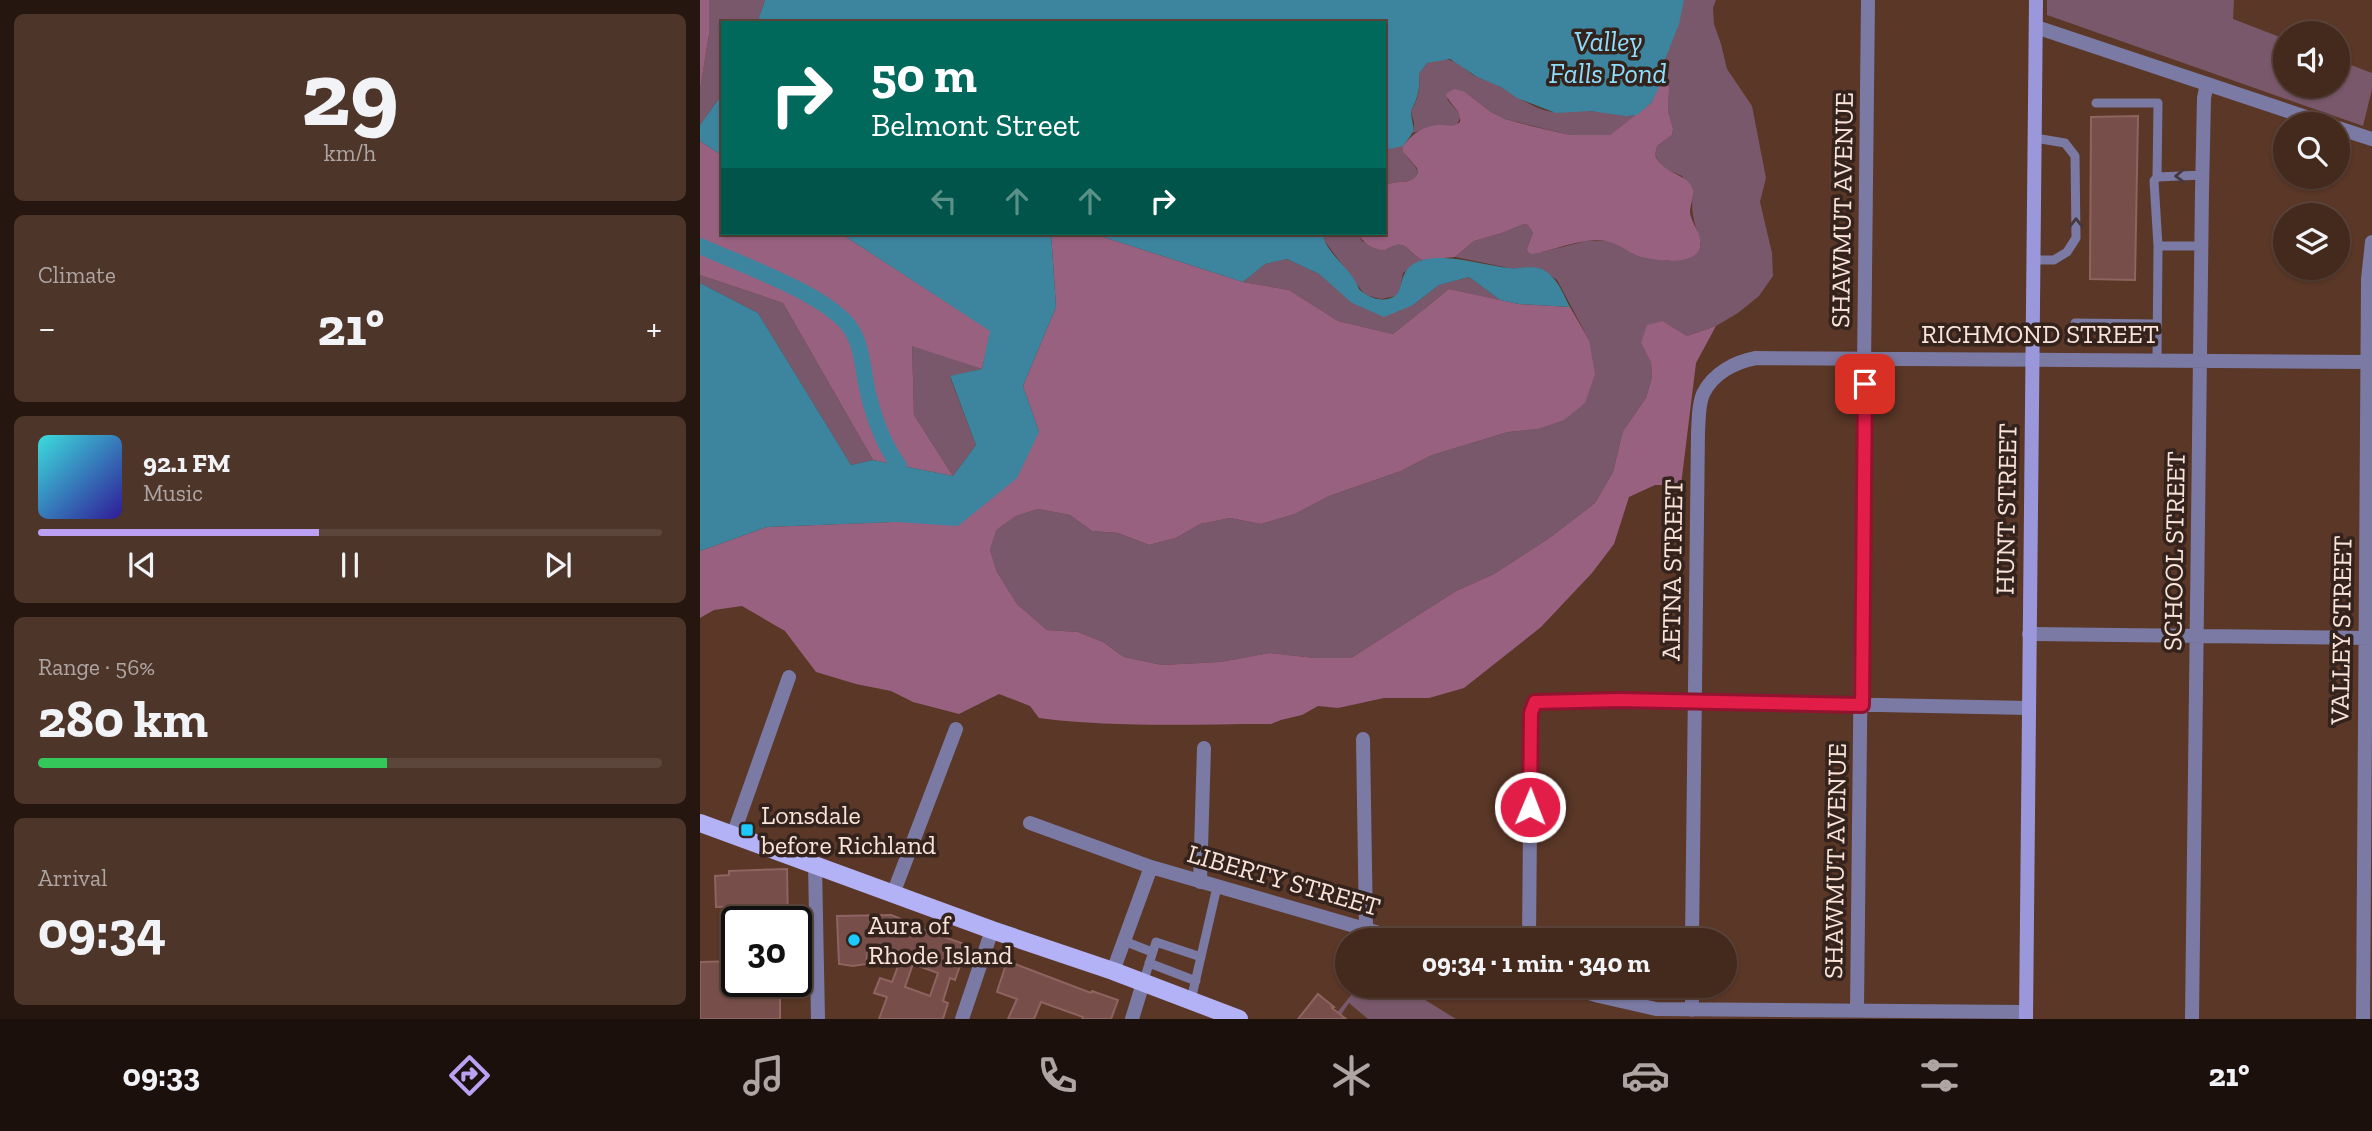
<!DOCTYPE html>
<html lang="en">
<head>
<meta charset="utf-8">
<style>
  body { margin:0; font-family:"Zilla Slab",serif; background:#4e352a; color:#f1f3f6; height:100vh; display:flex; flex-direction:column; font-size:26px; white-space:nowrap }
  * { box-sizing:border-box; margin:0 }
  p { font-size:23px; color:#afa6a4 }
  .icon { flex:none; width:38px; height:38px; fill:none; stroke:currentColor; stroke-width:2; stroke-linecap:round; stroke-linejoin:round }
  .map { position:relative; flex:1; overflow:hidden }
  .drawer { display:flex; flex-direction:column; gap:14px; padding:14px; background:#251710; width:700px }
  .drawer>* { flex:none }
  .guide { position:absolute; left:21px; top:21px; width:665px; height:214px; border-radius:0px; box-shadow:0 2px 5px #0004,0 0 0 2px #5c453b; background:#00695c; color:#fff; overflow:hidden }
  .fabs { position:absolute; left:1573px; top:21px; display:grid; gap:14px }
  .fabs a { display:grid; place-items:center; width:77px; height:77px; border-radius:50%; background:#44291d; box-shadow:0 2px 5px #0004,0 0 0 2px #5c453b; font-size:35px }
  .speed { position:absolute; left:21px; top:906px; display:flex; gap:14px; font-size:35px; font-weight:700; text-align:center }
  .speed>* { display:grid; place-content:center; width:91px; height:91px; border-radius:50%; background:#44291d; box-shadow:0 2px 5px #0004,0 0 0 2px #5c453b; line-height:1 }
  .speed .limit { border:4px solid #111; border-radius:10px; background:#fff; color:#111 }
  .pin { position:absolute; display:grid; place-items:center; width:60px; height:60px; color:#fff; margin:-30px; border-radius:14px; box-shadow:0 4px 10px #0006 }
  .me { position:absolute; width:77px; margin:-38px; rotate:1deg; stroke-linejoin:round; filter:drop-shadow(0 0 5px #0008) }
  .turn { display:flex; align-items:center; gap:24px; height:147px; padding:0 35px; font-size:32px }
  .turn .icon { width:91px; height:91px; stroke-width:2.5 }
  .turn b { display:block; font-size:49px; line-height:60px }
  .lanes { display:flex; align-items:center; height:66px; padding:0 35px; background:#0003; justify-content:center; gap:35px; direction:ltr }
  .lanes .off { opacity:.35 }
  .big { font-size:52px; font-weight:800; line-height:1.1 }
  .drawer .widget { flex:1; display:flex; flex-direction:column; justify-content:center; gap:10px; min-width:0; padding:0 24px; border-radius:10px; background:#4e352a }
  .drawer .dial { align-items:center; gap:0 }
  .dial b { font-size:91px; line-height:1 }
  .song { display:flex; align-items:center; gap:21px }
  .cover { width:84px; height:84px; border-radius:10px; background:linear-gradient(135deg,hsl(180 70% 55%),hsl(250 70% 35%)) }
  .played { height:7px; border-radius:4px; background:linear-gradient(90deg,#bca0f2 45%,#5c453b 45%) }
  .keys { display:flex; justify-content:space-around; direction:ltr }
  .heat { display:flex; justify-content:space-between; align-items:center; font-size:38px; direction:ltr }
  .charge { height:10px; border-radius:5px; background:linear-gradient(90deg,#34c759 56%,#5c453b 0) }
  .trip { position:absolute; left:635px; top:928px; width:402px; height:70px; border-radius:35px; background:#44291d; box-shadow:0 2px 5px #0004,0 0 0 2px #5c453b; font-weight:800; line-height:70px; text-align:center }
  .menu { display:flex; height:112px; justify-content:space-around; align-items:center; background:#1b100c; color:#afa6a4 }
  .menu .icon { width:49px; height:49px }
  .menu .active { color:#bca0f2 }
  .menu b { font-size:32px; color:#f1f3f6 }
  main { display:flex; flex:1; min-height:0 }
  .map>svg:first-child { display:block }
  .green { fill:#78586a }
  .forest { fill:#986180 }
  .water { fill:#3d859f }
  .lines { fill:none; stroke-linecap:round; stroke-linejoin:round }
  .canal { stroke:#3d859f; stroke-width:16 }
  .building { fill:#774e4a; stroke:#8f6460; stroke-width:2; fill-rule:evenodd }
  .service { stroke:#7a7aa4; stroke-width:9 }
  .minor { stroke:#7a7aa4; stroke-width:14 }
  .tertiary { stroke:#7a7aa4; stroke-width:14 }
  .secondary { stroke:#9a98db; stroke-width:14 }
  .primary { stroke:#b4b2f7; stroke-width:18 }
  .oneway { stroke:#45393e }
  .route-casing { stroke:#92132f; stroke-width:18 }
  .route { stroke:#e11d48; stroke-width:12 }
  .poi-dot { fill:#1cc9fc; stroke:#33231c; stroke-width:2.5 }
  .labels { text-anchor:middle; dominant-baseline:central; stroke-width:7; stroke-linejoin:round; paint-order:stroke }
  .street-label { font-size:26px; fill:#fae3d9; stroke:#33231c }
  .poi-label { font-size:26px; fill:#fae3d9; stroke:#33231c; text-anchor:start }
  .water-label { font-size:28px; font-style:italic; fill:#8edefd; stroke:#33231c }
</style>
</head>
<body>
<main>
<section class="drawer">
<div class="widget dial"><b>29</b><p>km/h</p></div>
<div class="widget"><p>Climate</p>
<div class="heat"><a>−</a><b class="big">21°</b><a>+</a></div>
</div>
<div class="widget">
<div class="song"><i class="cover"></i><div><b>92.1 FM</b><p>Music</p></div></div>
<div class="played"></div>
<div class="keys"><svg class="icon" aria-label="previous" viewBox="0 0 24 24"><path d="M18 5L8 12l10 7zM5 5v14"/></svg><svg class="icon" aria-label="pause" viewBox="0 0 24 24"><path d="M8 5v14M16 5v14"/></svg><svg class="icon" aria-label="next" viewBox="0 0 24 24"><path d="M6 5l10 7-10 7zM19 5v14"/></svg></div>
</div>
<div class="widget"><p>Range · 56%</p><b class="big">280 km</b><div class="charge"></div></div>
<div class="widget"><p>Arrival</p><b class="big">09:34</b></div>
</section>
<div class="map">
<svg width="1672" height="1019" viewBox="0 0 1672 1019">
  <rect width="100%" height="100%" fill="#5a3727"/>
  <path class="green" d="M9,0H65L57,23H23V93L0,125V90L9,34Z
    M984,0H1016L1013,8L1014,24L1021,44L1027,69L1052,106L1066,178L1060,202L1072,253L1073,276L1059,296L1038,313L1016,326L987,336L963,321L941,343L951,363L952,377L946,398L923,431L913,472L895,503L848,539L794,574L756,591L651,658H615L570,653L520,662L462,665L424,657L403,642L378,632L347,630L317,604L297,572L290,550L295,530L316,516L338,509L370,515L392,531L418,533L449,545L476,538L500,524L530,518L561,524L595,514L629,496L701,471L732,455L808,432L837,429L889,340L857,280L839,268H809L755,257L774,241L802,233L824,224L828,225L833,233L827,248L842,252L886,241H910L934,254L968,261L1001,245C995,222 990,216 993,191L982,176L963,168L955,155L957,146L972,135C974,126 969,121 968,112C968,99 971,88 962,77L964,62Z
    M1347,0H1534L1533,19L1585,39L1586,86H1638V60L1672,73V89L1663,126L1347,15Z
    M742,59C757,59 763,69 775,76C783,80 793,82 801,87C815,95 828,105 844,110C859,115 872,110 887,111C904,111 920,116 937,115L910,135H870L805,119L791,112L765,92L747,99L761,116L757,125L751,127L740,125L713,133L714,123L711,111C719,98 720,88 719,74L727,63Z
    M697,146H703C703,159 716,162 718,173C710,187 700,178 684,186V150Z
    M622,233H657L662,241L685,250C707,238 704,249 722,260L703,273L700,289L696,296L681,299L665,295L623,239Z
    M587,259L619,274L653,303L713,305L739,285L769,277L800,300L749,289L693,334L638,321L589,290L543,282L565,264Z
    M0,275L83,303L173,460L151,465L58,313L0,283Z
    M212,345L282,369L250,377L276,445L253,476L214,415Z
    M659,985H696L706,988L756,1019H668L649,1003L641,1015L646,1019H632Z"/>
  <path class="forest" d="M0,0H9V34L0,90Z
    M962,77L969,87L968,112L973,129L972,135L957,146L955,155C964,176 989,173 993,190C994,197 990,205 990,212C991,224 1003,234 1000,247C995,268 949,260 936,255C926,251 917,243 906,241C882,237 856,250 832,254L828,252L827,248L833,233L828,225L824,224L802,233L774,241L755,257L722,260C704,249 707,238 685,250C672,250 663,242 657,233H684V186C699,178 710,187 718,173L717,168L703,152V146C712,134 722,127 737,125C747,124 752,129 760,122C762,110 749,105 746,94L754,89L765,92L791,112L805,119L831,126L870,135H910L951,103Z
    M0,141L23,156V233H140L291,331L282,369L212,346L214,415L253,476L173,460L83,303L0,275Z
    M351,233H391L543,282L589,290L638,321L693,334L749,289L819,304L870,307L889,340L895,374L885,403L864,420L837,429L808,432L732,455L701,471L629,496L595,514L561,524L530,518L500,524L476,538L449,545L418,533L392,531L370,515L338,509L316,516L296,530L290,550L297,572L317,604L347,630L378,632L403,642L424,657L462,665L520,662L570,653L615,658H651L756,591L794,574L848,539L895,503L913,472L923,431L946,398L952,377L951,363L941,343L947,325L963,321L987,336L1016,326L996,363L981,485H955L929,497L914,544L892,573L841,627L764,688L729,698H684L638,708L618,706L602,715L581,720L571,724C493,724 416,728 339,718L330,706L299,694L259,714L213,702L191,691L156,684L116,672L85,631L42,606L14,610L0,618V551L67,527L192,522L339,432L323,386L356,307Z"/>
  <path class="water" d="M65,0H984L979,24L964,62L960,85L951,103L937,115L926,116L890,111L856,113L817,98L801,87L777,77L750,59L727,63L719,74C720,89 718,98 711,111C713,134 718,126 703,146L684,150V23H57Z
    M23,93V156L0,141V125Z
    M140,233H351L356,307L323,386L339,432L317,478L258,526L196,522L67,527L0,551V283L58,313L151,465L173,460L253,476L276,445L250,376L282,369L290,331Z
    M391,233H622C626,254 653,270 659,289C666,296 677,301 688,299C707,295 695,274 715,263C740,250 784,266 810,268C820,269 833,265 842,269C858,278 862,292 870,307L819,304L800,300L769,277L739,285L713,305L684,317L652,303L619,274L587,259L565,264L543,282Z"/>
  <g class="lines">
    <path class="canal" d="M0,246C39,264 128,294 151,329C163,347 163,375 169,397C175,421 184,445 199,466"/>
  </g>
  <path class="building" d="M1438,116L1435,280L1390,279L1391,117Z
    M87,869L88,922H49L64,906L16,907L15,876L29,875V871Z
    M191,915L206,921L205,923L267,945L255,980L250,978L243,1001L248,1003L243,1019H179L187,997L174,993L180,978L192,982L201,958L168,946L166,964L153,966L139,964L137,916ZM213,964L238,973L230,996L205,987Z
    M37,961V982H80V1019H0V962Z
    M307,961L391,993L392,991L418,1000L411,1019H382L383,1017L341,1002L334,1019H308L317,999L297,992Z
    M618,994L634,1007L632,1008L646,1019H598Z"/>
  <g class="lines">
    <path class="service" d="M1396,103H1458L1457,177L1454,181L1458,246L1457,360
      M1457,177L1503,175
      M1458,246H1502
      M1333,260H1354L1367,252L1376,238L1375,156L1365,143L1335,138
      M1375,323L1457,324
      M424,941L452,952
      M449,963L496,981
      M443,983L456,942L501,957
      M491,1000L517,887"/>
    <path class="minor" d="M1329,634L1671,638
      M663,739L666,929
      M330,823L451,867L703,940
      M33,835L89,677
      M115,864L118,1019
      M500,882L504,748
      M193,894L256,729
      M829,940L831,713L835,702L919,700L1329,708
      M992,940L998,432C999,420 998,405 1003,394C1013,373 1035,362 1056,358L1667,362
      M413,971L451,867
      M864,985L899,996L956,1009L1326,1012
      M1157,1009L1168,0
      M992,1010V985
      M262,1019L292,930
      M432,1019L443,983
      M1492,1019L1502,192L1504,98L1507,84
      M1663,1019L1668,279L1672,242"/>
    <path class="tertiary" d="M1336,27L1627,124
      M1638,128L1672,139"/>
    <path class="secondary" d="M1326,1019L1336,0"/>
    <path class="primary" d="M0,823L292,930L413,971L539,1019"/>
  </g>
  <defs><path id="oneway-chevron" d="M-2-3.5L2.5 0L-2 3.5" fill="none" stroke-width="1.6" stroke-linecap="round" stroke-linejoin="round" transform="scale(1.75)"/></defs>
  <g class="oneway">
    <use href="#oneway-chevron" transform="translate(1480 176) rotate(178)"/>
    <use href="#oneway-chevron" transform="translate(1376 223) rotate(-90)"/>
  </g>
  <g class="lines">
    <g class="route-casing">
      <path id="route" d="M830,807L831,713L835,702L919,700L1162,705L1165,384"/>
    </g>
    <use href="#route" class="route"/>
  </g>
  <g class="poi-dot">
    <rect x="40" y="823" width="14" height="14" rx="3.5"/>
    <circle cx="154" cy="940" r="7"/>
  </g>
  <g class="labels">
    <g class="street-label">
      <text transform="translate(1142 210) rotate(-89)">SHAWMUT AVENUE</text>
      <text x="1340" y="334">RICHMOND STREET</text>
      <text transform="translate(1306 509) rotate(-89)">HUNT STREET</text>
      <text transform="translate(1474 551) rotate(-89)">SCHOOL STREET</text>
      <text transform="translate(972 570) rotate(-89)">AETNA STREET</text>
      <text transform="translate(1641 630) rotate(-89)">VALLEY STREET</text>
      <text transform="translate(1135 861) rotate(-89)">SHAWMUT AVENUE</text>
      <text transform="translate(584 880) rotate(16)">LIBERTY STREET</text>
    </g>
    <g class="poi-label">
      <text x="61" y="815">Lonsdale<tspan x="61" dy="30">before Richland</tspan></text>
      <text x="168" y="925">Aura of<tspan x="168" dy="30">Rhode Island</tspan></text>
    </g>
    <g class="water-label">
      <text x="908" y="41">Valley<tspan x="908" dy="32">Falls Pond</tspan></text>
    </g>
  </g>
</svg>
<div class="fabs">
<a><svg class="icon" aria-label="sound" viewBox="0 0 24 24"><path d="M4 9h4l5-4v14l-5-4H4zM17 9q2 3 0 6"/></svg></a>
<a><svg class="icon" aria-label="search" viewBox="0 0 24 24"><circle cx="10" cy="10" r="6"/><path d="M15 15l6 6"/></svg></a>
<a><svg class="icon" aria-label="layers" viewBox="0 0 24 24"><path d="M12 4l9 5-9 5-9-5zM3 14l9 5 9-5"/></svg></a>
</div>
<div class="speed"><div class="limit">30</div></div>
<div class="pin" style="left:1165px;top:384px;background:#d93025"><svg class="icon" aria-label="arrive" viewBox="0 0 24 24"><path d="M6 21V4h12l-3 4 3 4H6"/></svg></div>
<svg class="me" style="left:830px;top:807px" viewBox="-20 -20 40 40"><circle r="17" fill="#e11d48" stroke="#fff" stroke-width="3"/><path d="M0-11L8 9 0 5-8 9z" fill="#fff"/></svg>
<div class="trip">09:34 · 1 min · 340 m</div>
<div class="guide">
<div class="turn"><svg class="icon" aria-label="right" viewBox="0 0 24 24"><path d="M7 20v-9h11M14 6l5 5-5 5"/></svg><div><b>50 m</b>Belmont Street</div></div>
<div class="lanes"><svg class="icon off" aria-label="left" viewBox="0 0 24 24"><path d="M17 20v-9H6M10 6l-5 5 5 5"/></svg><svg class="icon off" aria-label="ahead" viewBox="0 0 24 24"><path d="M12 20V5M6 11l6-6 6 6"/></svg><svg class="icon off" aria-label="ahead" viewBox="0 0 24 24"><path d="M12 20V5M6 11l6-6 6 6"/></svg><svg class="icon" aria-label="right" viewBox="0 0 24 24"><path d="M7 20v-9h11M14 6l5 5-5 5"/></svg></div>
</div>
</div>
</main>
<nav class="menu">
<b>09:33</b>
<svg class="icon active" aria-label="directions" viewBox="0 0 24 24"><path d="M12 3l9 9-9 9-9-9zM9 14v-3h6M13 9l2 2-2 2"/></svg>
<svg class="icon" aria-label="music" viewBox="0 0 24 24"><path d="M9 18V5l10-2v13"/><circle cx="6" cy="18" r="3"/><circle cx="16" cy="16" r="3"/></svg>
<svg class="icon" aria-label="phone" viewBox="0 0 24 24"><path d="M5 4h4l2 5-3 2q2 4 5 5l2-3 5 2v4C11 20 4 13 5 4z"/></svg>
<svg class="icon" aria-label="climate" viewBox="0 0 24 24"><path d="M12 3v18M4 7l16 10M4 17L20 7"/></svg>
<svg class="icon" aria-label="car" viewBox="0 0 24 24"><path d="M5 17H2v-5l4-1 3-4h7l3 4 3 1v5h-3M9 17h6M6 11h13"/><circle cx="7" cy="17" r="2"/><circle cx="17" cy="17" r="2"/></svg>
<svg class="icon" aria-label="filters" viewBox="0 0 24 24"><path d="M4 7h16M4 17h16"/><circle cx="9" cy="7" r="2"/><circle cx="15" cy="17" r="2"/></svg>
<b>21°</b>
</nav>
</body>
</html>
